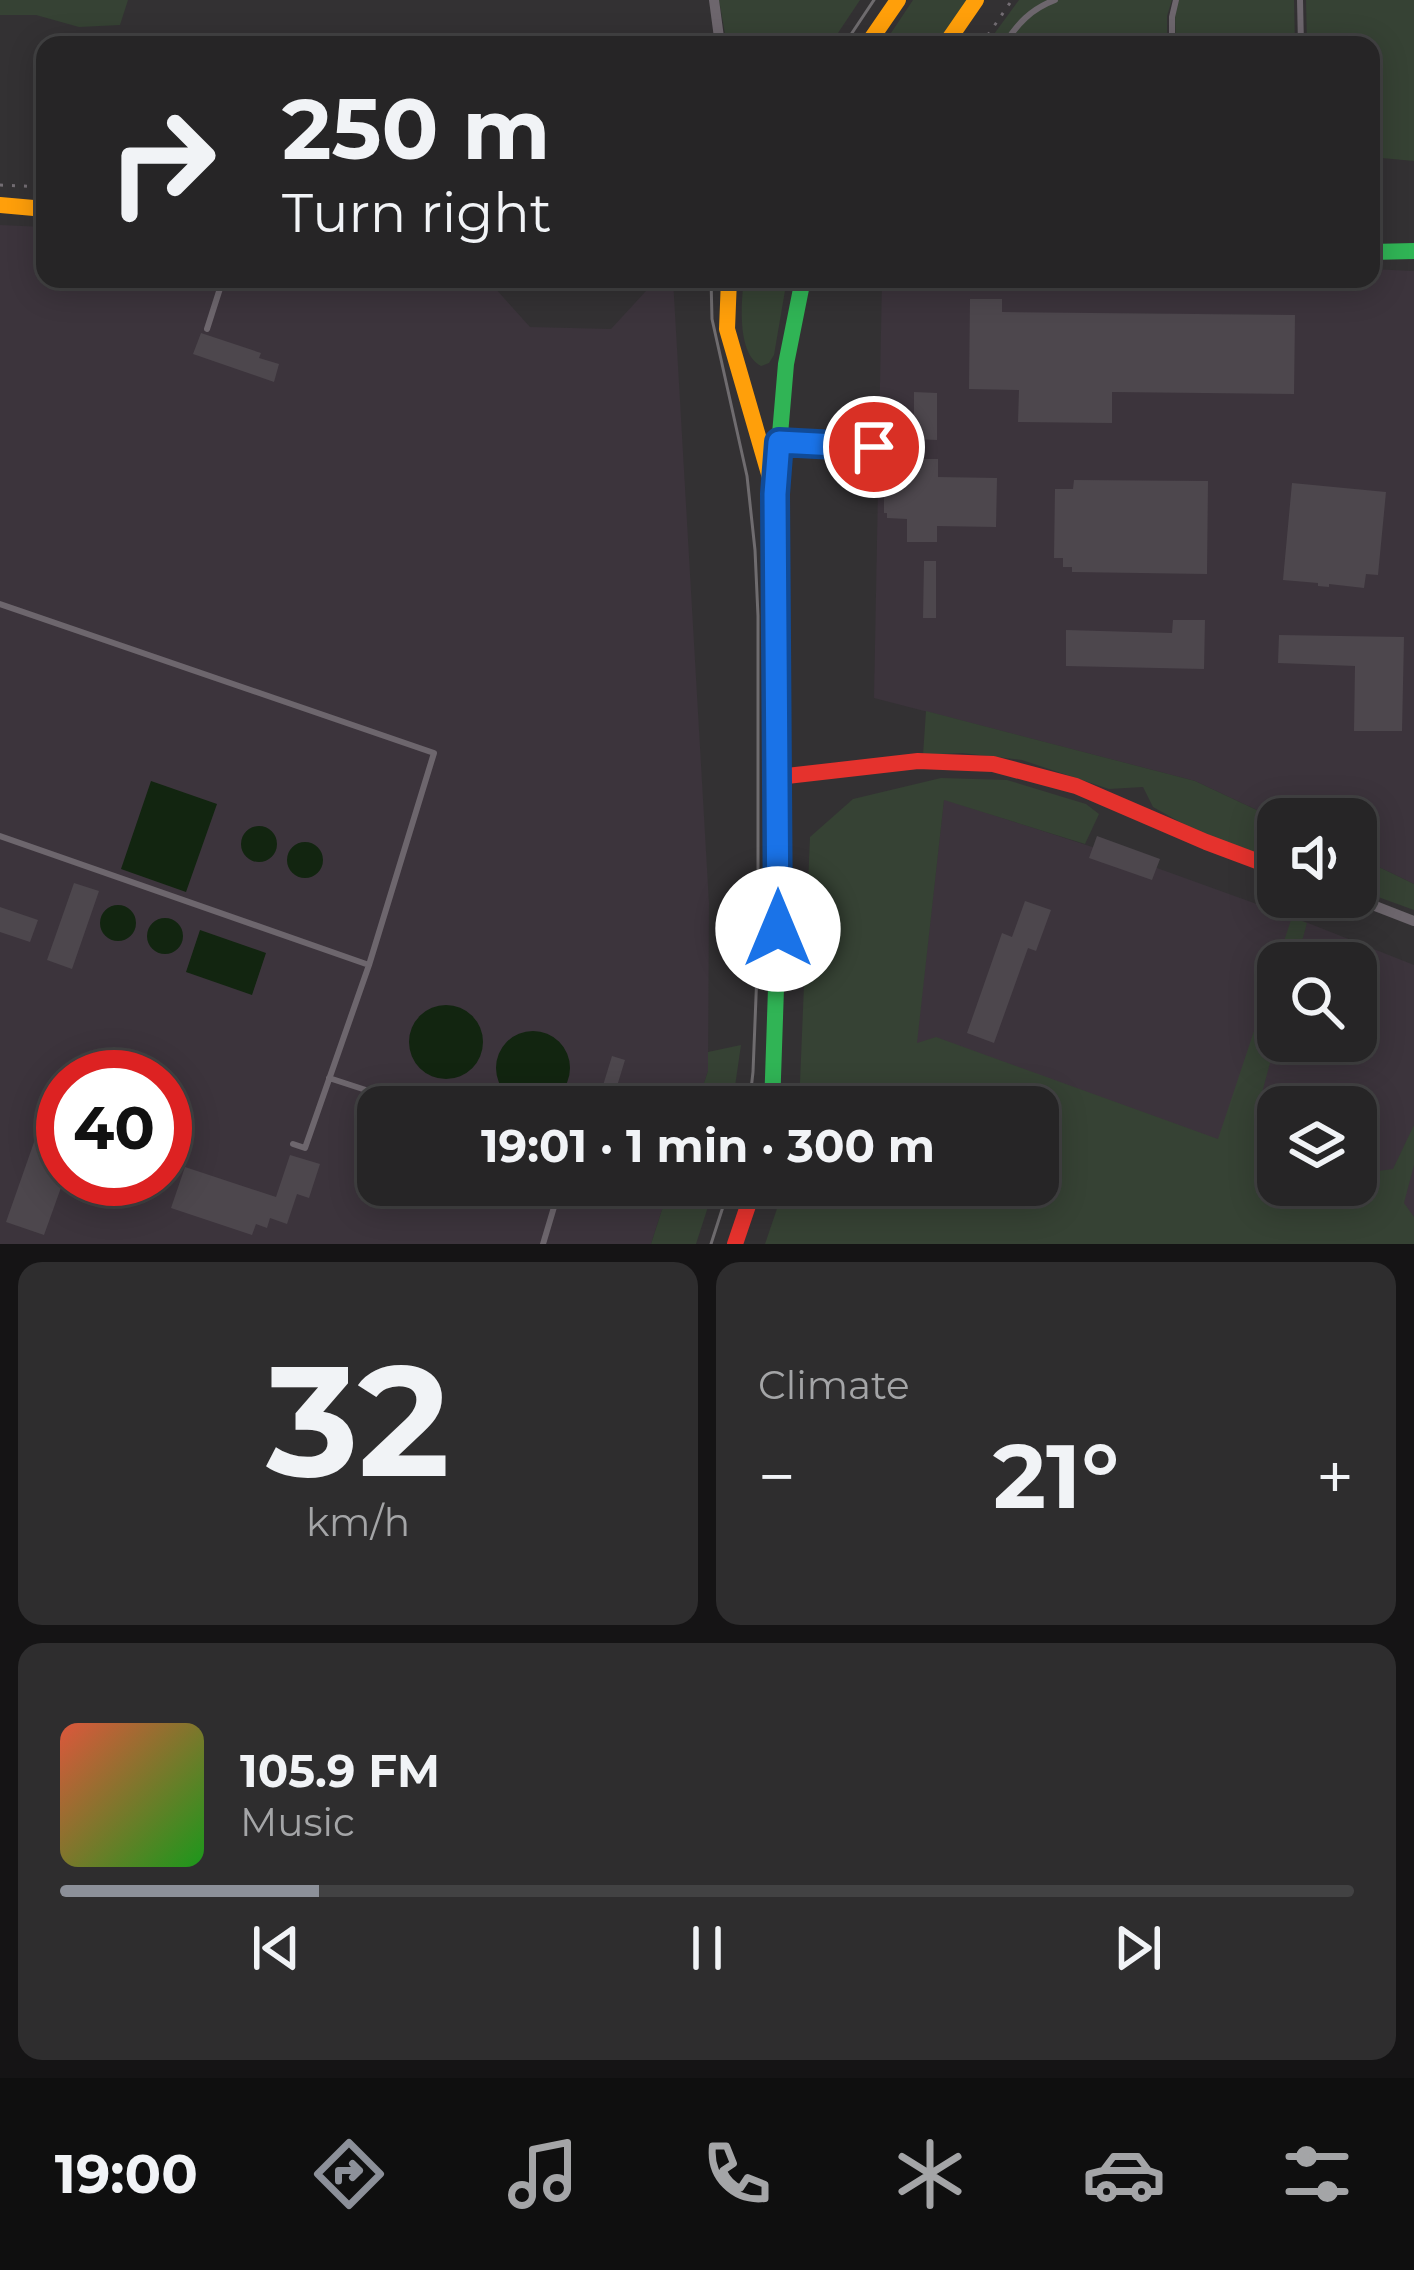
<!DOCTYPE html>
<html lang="en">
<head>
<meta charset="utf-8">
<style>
  body { margin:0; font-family:Montserrat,sans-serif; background:#2e2d2e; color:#f1f3f6; height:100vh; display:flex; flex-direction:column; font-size:45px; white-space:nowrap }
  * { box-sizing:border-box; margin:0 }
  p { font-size:39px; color:#a4a5a7 }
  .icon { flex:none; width:66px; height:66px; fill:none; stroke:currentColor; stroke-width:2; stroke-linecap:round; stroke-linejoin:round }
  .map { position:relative; height:1244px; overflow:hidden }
  .panel { display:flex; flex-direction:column; gap:18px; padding:18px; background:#151415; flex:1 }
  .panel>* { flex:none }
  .hud { position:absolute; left:36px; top:36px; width:1344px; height:252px; border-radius:24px; box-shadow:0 6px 30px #0003,0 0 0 3px #424243; background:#262526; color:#f1f3f6; overflow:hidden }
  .fabs { position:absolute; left:1257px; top:798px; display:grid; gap:24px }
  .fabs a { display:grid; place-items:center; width:120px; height:120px; border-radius:24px; background:#262526; box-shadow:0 6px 30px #0003,0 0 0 3px #424243; font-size:60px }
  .speed { position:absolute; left:36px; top:1050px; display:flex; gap:24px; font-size:60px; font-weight:700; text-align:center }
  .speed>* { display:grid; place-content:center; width:156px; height:156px; border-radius:50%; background:#262526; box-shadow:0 6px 30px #0003,0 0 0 3px #424243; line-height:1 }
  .speed .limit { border:18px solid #d22; background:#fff; color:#111 }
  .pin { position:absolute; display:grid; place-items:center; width:102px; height:102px; color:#fff; margin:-51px; border:6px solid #fff; border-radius:50%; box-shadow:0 3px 12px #0007 }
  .me { position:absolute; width:132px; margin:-66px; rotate:0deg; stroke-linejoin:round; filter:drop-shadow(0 0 9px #0008) }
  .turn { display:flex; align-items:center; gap:42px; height:252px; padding:0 48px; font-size:54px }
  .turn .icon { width:156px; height:156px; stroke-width:2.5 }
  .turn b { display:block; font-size:84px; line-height:102px }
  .big { font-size:90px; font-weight:700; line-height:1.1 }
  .panel .tile { flex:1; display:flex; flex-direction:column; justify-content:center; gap:18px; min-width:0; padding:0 42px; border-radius:24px; background:#2e2d2e }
  .panel .dial { align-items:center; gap:0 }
  .dial b { font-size:156px; line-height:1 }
  .song { display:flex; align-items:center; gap:36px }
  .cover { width:144px; height:144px; border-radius:18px; background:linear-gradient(135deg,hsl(10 70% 55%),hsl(120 70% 35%)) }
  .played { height:12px; border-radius:6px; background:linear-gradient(90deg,#8c9099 20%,#424243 20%) }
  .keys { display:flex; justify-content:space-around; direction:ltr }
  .heat { display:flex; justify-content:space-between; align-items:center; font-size:66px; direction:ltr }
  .panel .tiles { flex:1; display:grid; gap:18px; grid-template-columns:1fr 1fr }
  .tile:last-child { grid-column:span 2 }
  .trip { position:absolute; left:357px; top:1086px; width:702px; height:120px; border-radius:24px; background:#262526; box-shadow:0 6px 30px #0003,0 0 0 3px #424243; font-weight:700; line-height:120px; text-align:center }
  .menu { display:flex; height:192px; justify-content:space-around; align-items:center; background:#0f0f0f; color:#a4a5a7 }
  .menu .icon { width:84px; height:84px }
  .menu .current { color:#8c9099 }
  .menu b { font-size:54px; color:#f1f3f6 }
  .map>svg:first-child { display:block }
  .built { fill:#3c343c; fill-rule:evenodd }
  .green { fill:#364234 }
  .water { fill:#122510 }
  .building { fill:#4d474d }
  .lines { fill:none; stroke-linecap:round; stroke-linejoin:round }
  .path { stroke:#736d73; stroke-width:3; stroke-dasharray:3 9; stroke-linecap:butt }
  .lane { stroke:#6d666d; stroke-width:6 }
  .street { stroke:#6d666d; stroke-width:10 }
  .fast { stroke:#30b455; stroke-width:16 }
  .slow { stroke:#ff9f0a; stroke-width:16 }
  .jam { stroke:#e5322d; stroke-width:16 }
  .tram { stroke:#6f6c6f; stroke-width:3 }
  .route-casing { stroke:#114b97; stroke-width:30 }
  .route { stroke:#1a73e8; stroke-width:21 }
</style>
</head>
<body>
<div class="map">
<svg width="1414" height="1244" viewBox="0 0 1414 1244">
  <rect width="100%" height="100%" fill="#333133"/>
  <path class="built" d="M0,225L45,227V279H487L530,327L611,329L657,279H673L709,903L708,1071L696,1107H378V1185H670L651,1244H0ZM63,1077H165V1179H63Z
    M1371,269L1414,271V884L1356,856V819L1278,820L1195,781L874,698L882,279H1371Z
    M944,799L1157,868L1298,919L1414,965V1244H846L1038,1185V1107L916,1044ZM1278,963H1356V1041H1278ZM1278,1107H1356V1185H1278Z"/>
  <path class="green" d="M0,0H128L120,25L79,27L36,15H0Z
    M719,0H860L830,45H727Z
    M913,0H969L939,45H883Z
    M1019,0H1172L1167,16V45H986Z
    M1179,0H1294L1295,45H1176L1175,15Z
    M1306,0H1414V161L1371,157V45H1307Z
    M744,279H787L774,355L769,363L761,366C737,354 741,304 744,279Z
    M926,711L1195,781L1278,820V861L1196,831L1153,807L1143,787L1109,789L1022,760L962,753L923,755Z
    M941,778L1007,780L1086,804L1099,814L1085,844L944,800L917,1043L936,1037L1218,1139L1292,917L1307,923L1296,963H1278V1033L1255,1119L1268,1142L1278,1146V1185H1356V1172L1362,1173L1393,1169L1414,1125V1165L1404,1203L1414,1217V1244H765L785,1185H1038V1107H799L810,837L853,799Z
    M1356,856L1414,884V910L1356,889Z
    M741,1045L732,1107H696L708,1071V1052Z
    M670,1185H715L696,1244H651Z"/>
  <path class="water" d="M151,781L217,804L186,892L121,869Z
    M241 844a18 18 0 1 1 36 0a18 18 0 1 1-36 0Z
    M287 860a18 18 0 1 1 36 0a18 18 0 1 1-36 0Z
    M100 923a18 18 0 1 1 36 0a18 18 0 1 1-36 0Z
    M147 936a18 18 0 1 1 36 0a18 18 0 1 1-36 0Z
    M200,930L266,953L252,995L186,972Z
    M409 1042a37 37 0 1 1 74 0a37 37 0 1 1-74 0Z
    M496 1068a37 37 0 1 1 74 0a37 37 0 1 1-74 0Z"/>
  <path class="building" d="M447,34L514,36V45H447Z
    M970,299H1002V312L1295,315L1294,394L1112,392V423L1018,422L1019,390L969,389Z
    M201,333L261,353L259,358L279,364L274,382L193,354Z
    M914,392L937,393V440L914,439V428L900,415L914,416Z
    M908,459H938V477L997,478L996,527L937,526V542H907V519L887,518V513H884V488H887V483H907Z
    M1074,480L1208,481L1207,574L1072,572V567H1063V558H1054L1055,489H1073Z
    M1292,483L1386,492L1378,575L1366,574L1364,588L1329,584V587L1318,586V583L1283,580Z
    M924,561H936V618H923Z
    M1173,620H1205L1204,669L1066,666V630L1172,633Z
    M1279,635L1404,637L1402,731H1354L1355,666L1278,663Z
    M1097,836L1160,859L1152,880L1089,858Z
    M74,883L99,891L72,969L47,960Z
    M1025,901L1051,910L1036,951L1028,948L994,1043L967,1033L1002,933L1012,937Z
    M0,907L38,920L30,942L0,932Z
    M612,1056L625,1060L614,1096L601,1092Z
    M52,1091L63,1095V1182L44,1235L6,1222Z
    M290,1155L320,1164L309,1198L297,1194L287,1224L270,1218L267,1228L256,1224L252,1235L171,1208L185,1167L276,1197Z"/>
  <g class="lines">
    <path class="path" d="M981,45L1012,0
      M0,185L45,187"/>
    <path class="lane" d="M1300,0L1301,45
      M1004,45C1017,24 1031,9 1055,0
      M1172,45V17L1176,0
      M553,279L558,285
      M585,285L600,279
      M207,329L223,279
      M783,443L922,449
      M0,604L434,753L369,965L305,1148L293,1144
      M0,836L369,965
      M329,1078L418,1107
      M611,1107L630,1096L669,1107
      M551,1185L557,1197L560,1185
      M543,1244L557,1197"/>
    <path class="street" d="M714,0L720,45
      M1352,897L1414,921"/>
    <path class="fast" d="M1371,252L1414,251
      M772,1107L778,929L775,493L786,364L803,279"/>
    <path class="slow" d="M867,45L898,0
      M945,45L976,0
      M0,205L45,209
      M729,279L727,329L771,481"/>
    <path class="jam" d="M778,777L918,761L993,764L1076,786L1206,842L1278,869
      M735,1244L755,1185"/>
    <path class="tram" d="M844,45L874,0
      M711,279L712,319L747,476L755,550L758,616V947L753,1072L749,1107
      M711,1244L730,1185"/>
  </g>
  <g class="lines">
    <g class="route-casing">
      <path id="route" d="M778,929L775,494L779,442L874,447"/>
    </g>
    <use href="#route" class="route"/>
  </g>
</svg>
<div class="fabs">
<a><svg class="icon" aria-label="sound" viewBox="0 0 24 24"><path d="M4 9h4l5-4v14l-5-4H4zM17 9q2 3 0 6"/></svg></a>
<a><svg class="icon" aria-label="search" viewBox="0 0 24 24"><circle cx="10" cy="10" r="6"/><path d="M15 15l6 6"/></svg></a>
<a><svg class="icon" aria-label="layers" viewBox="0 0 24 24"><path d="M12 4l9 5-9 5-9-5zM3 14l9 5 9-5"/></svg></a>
</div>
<div class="speed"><div class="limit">40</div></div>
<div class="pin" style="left:874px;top:447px;background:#d93025"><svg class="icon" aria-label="arrive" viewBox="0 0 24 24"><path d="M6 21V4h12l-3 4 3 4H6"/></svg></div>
<svg class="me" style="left:778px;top:929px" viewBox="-20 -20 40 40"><circle r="19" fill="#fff"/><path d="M0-13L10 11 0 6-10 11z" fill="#1a73e8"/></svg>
<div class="trip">19:01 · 1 min · 300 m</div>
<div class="hud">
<div class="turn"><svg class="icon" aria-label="right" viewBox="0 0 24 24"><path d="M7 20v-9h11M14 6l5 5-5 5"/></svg><div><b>250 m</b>Turn right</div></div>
</div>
</div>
<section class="panel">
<div class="tiles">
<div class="tile dial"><b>32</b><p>km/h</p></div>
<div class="tile"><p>Climate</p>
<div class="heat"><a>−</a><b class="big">21°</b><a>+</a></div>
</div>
<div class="tile">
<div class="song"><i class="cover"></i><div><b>105.9 FM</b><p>Music</p></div></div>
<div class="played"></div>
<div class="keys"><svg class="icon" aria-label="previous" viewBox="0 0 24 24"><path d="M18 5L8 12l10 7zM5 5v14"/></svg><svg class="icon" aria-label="pause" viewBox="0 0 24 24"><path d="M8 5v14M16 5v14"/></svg><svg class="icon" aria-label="next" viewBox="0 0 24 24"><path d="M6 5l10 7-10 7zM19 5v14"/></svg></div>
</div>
</div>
</section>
<nav class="menu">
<b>19:00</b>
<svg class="icon current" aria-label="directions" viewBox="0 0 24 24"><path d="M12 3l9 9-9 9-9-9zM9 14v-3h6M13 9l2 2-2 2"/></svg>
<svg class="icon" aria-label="music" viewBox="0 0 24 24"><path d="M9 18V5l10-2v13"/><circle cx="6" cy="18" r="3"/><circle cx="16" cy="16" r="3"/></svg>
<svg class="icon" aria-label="phone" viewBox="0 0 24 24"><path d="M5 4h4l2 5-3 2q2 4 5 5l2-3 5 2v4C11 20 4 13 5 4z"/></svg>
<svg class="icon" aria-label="climate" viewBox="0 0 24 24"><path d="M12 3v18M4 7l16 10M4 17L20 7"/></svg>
<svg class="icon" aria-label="car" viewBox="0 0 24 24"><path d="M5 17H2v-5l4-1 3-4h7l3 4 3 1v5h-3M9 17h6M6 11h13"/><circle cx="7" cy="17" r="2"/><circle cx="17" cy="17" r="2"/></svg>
<svg class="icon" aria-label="filters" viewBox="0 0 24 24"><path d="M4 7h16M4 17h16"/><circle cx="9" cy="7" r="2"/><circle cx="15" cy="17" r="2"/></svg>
</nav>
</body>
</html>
